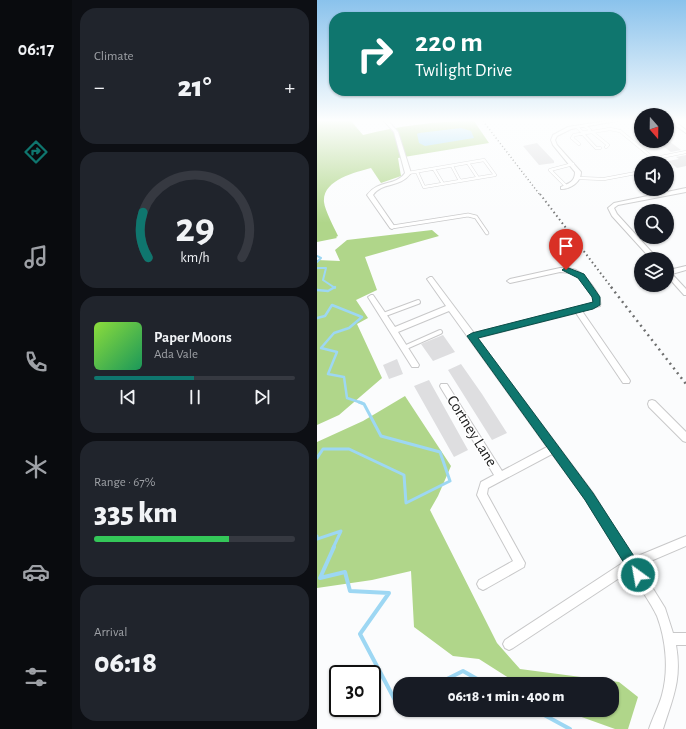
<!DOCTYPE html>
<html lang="en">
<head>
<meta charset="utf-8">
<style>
  body { margin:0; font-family:"Alegreya Sans",sans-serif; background:#20242c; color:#f1f3f6; height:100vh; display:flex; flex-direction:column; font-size:15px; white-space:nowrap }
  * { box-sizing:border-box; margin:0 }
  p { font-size:13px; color:#9ea1a6 }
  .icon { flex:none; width:22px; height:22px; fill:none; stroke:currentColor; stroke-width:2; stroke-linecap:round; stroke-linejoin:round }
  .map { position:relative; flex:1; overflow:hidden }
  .panel { display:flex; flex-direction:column; gap:8px; padding:8px; background:#0d0f14; width:245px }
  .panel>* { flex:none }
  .guide { position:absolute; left:12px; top:12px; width:297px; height:84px; border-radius:16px; box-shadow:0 1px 3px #0004; background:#0f766e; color:#fff; overflow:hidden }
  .needle { width:26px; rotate:160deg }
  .tools { position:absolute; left:317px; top:108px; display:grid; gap:8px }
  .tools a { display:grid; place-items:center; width:40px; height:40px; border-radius:50%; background:#171b24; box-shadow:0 1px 3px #0004; font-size:20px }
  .speed { position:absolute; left:12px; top:665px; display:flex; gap:8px; font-size:20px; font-weight:700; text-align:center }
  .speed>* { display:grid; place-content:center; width:52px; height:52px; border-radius:50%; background:#171b24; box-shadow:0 1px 3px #0004; line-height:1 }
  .speed .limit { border:2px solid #111; border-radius:6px; background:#fff; color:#111 }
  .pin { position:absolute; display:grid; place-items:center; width:34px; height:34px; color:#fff; margin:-41px -17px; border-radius:50% 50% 50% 0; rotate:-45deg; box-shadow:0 0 4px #0007 }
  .pin .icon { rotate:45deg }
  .me { position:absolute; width:44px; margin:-22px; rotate:328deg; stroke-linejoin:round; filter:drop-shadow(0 0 3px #0008) }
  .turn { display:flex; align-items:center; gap:14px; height:84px; padding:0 20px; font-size:18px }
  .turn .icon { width:52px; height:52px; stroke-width:2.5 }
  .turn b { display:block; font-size:28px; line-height:34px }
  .big { font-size:30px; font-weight:800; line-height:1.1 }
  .panel .widget { flex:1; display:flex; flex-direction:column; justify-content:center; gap:6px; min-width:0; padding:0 14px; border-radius:16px; background:#20242c }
  .panel .dial { align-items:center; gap:0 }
  .dial svg { height:104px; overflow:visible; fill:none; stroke:#363941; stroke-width:7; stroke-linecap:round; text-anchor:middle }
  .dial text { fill:#f1f3f6; stroke:none }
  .song { display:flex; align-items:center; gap:12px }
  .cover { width:48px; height:48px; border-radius:6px; background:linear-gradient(135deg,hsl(90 70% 55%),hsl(150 70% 35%)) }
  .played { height:4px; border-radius:2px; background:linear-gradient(90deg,#0f766e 50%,#363941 50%) }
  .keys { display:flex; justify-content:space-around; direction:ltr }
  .heat { display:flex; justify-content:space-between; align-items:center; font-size:22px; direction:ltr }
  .charge { height:6px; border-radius:3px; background:linear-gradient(90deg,#34c759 67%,#363941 0) }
  .trip { position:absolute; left:76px; top:677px; width:226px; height:40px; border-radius:16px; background:#171b24; box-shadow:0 1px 3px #0004; font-weight:800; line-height:40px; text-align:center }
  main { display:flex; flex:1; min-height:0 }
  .menu { display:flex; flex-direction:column; width:72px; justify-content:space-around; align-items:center; background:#090b0e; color:#9ea1a6 }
  .menu .icon { width:28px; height:28px }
  .menu .current { color:#0f766e }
  .menu b { font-size:18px; color:#f1f3f6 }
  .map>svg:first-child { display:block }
  .green { fill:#b0d68a }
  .water { fill:#9dd7f3 }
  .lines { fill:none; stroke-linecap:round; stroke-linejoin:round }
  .stream-far3 { stroke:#9dd7f3; stroke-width:2 }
  .stream-far2 { stroke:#9dd7f3; stroke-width:2.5 }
  .stream-far1 { stroke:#9dd7f3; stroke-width:3 }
  .stream { stroke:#9dd7f3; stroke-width:4 }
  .building { fill:#dedee0 }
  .service-far2-casing { stroke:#c8c8c9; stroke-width:3.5 }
  .service-far1-casing { stroke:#c8c8c9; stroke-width:4.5 }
  .service-casing { stroke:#c8c8c9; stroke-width:6 }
  .minor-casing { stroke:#c8c8c9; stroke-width:2 }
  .service-far2 { stroke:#fff; stroke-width:2.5 }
  .service-far1 { stroke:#fff; stroke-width:3 }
  .service { stroke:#fff; stroke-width:4 }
  .minor { fill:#fff; fill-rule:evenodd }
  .rail-far2 { stroke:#6d6e6e; stroke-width:1.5; stroke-dasharray:1 2.5; stroke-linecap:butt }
  .rail-far1 { stroke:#6d6e6e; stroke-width:2; stroke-dasharray:1.5 3; stroke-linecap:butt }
  .rail { stroke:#6d6e6e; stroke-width:2.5; stroke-dasharray:2 4; stroke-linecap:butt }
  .route { fill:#0f766e; stroke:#0a4d48 }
  .labels { text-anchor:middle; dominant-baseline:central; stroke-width:3; stroke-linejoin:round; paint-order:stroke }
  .street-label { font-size:16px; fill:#202121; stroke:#fff }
</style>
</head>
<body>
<main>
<nav class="menu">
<b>06:17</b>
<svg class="icon current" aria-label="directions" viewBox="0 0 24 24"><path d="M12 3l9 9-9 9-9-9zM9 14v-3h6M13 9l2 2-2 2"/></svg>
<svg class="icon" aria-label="music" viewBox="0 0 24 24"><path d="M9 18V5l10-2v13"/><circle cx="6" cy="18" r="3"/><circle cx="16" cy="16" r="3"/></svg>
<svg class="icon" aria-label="phone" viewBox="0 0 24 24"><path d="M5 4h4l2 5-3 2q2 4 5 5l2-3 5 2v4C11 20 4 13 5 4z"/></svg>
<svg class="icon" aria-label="climate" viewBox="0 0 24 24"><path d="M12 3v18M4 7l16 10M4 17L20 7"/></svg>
<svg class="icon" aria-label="car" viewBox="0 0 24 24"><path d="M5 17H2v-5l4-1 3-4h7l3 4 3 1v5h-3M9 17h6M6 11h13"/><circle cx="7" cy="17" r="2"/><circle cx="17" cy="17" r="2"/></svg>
<svg class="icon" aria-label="filters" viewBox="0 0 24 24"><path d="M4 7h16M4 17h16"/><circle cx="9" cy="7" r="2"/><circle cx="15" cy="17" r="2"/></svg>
</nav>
<section class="panel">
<div class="widget"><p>Climate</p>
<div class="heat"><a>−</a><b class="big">21°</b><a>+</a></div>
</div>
<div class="widget dial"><svg viewBox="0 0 100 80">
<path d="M14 69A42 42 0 1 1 86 69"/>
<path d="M14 69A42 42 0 0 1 10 34" stroke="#0f766e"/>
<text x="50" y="56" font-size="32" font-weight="700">29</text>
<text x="50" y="72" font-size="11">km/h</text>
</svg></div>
<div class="widget">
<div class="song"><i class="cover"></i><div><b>Paper Moons</b><p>Ada Vale</p></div></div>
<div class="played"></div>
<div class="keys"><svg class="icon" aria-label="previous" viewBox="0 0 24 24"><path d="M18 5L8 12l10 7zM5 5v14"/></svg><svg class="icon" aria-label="pause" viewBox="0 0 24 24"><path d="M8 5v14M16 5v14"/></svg><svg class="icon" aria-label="next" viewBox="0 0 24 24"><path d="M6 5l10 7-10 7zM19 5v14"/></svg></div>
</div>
<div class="widget"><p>Range · 67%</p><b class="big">335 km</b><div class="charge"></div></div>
<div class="widget"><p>Arrival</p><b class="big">06:18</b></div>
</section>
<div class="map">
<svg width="369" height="729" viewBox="0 0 369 729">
  <rect width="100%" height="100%" fill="#fbfcfd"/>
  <path class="green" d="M0,121H34L46,135C82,126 119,121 157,121L172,143L81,158L84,176L64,183L54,168C39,172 5,180 7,202C8,211 17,227 21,236L19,237L20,238L0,242Z
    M115,230L122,236L48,257L60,290L39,300L51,318L40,324L65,378L22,415L0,425V260L23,261L18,250L30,240Z
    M88,396L134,466L121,496L113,510L180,643L203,669L302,682L321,697L311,729H298L245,710H295V684H201L162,659L136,656L97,627L94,571L55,580L0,588V442L46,421Z"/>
  <path class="water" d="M144,128L154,131L157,138L108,146L102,143L100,134L102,133Z"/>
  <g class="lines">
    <path class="stream-far3" d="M0,256L4,258L0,262
      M0,268H9L6,280L18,288"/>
    <path class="stream-far2" d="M0,290L11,291L18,287
      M0,318L8,316L15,305L45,317L32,328L17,333L4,348L20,352L11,374L27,377L30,398L45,403"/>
    <path class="stream-far1" d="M0,458L6,449H32L87,475L89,503L133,481L123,452L64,436L47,404L42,402
      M0,536V539L24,531L16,548"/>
    <path class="stream" d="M17,547L3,578L28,572L33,591L72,593L43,634L80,704L83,702
      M120,684L146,671L169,684
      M218,710L253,729"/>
  </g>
  <path class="building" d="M339,141H352L364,150L354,152Z
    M220,143L237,161V163L222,165L206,146Z
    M369,155V166L360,168L351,161L362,159L359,157Z
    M126,335L138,352L116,361L104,344Z
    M80,359L86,374L72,379L66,365Z
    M144,364L165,394L190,433L175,440L131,370Z
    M112,380L151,450L137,457L97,386Z"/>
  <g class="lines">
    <g class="service-far2-casing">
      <path id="service-far2" d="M260,127L265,132H271L273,130L268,126
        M275,132L291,145L289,147
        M265,133L279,148H283
        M262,144L255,138L257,135L293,129L303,131L342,163
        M344,157L369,152
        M151,163L161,178
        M135,166L143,181
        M117,169L126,184
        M91,173L167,160L178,175L107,187L100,172
        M261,178L287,179L324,172
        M250,187L233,170L256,164"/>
    </g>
    <g class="service-far1-casing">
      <path id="service-far1" d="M75,227L151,215L159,217L170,233"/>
    </g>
    <g class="service-casing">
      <path id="service" d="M66,315L101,302
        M87,348L123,332"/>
    </g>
    <g class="minor-casing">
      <path id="minor" d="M67,121H71L81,132L94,173C82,189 66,181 56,195L78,227L75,229L73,228L50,195C62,179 78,187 88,173L77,132Z
        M289,121H300L254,129L240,136L238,140L240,145L264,172C264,182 254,189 244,189V187C252,183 258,182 258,172L236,145L234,140L236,135L251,127Z
        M352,121H357L369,130V133Z
        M369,188V192L301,205L297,208L300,214L341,259H334L295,216L291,208L297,203Z
        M369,266V270L355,274L369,289V295H367L350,276V270H352Z
        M243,268C248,268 254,268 259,270C268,275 286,295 283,306L265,311L312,379L313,381L312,383H306L259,313L160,338L276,493L316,558L369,536V546L322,566L348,608L356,633H369V645H359C365,680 356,697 346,729H332C336,717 342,706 345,695C352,670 349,640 340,616C333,601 321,586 313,571L196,648L192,650L188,648L186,644L188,640L307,562L268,499L235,454L171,488L170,494L208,563L207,567L170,588L166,590L162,588L160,584L162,580L196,561L160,495L164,482L177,475L124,388L123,386L124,384H130L185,471L230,447L132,311L81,332L102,365L101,367H95L51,297L54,295H56L78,327L129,306L110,279L113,277H115L157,333L276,303V297L262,278L254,273L243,272L193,283L190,281L193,279Z
        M335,400L338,401L369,432V442L366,441L332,407L331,404L332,401Z"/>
    </g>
    <use href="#service-far2" class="service-far2"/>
    <use href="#service-far1" class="service-far1"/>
    <use href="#service" class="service"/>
    <use href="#minor" class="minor"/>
    <path class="rail-far2" d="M166,121L223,195"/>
    <path class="rail-far1" d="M223,194L295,288"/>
    <path class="rail" d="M294,287L369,384"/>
  </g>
  <linearGradient id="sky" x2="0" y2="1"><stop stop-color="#8ac2ec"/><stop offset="0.54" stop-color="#fdfefe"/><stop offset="1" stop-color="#fdfefe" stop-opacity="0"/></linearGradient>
  <rect width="369" height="223" fill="url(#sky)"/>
  <path class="route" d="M249,267L267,274L283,297V305L276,309L161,338L276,493L326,570L328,575L326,579L321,581L317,579L268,500L150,336L155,333L276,302L275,297L261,278L245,270Z"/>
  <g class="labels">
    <g class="street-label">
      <text transform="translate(155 431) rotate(58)">Cortney Lane</text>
    </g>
  </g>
</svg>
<div class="tools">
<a><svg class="needle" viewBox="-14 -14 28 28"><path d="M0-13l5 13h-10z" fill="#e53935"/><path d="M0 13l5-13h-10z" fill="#9ea1a6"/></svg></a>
<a><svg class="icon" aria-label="sound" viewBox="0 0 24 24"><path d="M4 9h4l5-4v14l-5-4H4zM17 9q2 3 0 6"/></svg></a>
<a><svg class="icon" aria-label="search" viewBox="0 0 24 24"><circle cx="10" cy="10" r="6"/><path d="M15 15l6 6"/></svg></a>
<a><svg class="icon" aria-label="layers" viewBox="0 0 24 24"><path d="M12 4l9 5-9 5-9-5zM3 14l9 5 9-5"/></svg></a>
</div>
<div class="speed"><div class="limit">30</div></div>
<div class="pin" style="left:249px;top:270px;background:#d93025"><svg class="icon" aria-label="arrive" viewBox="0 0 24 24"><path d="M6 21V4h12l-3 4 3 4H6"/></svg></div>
<svg class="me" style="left:321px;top:575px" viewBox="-20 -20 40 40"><circle r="17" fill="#0f766e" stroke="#fff" stroke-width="3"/><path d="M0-11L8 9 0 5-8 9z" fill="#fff"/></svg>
<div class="trip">06:18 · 1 min · 400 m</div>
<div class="guide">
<div class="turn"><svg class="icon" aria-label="right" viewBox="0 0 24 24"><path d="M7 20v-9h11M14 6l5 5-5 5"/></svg><div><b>220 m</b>Twilight Drive</div></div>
</div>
</div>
</main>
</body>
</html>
